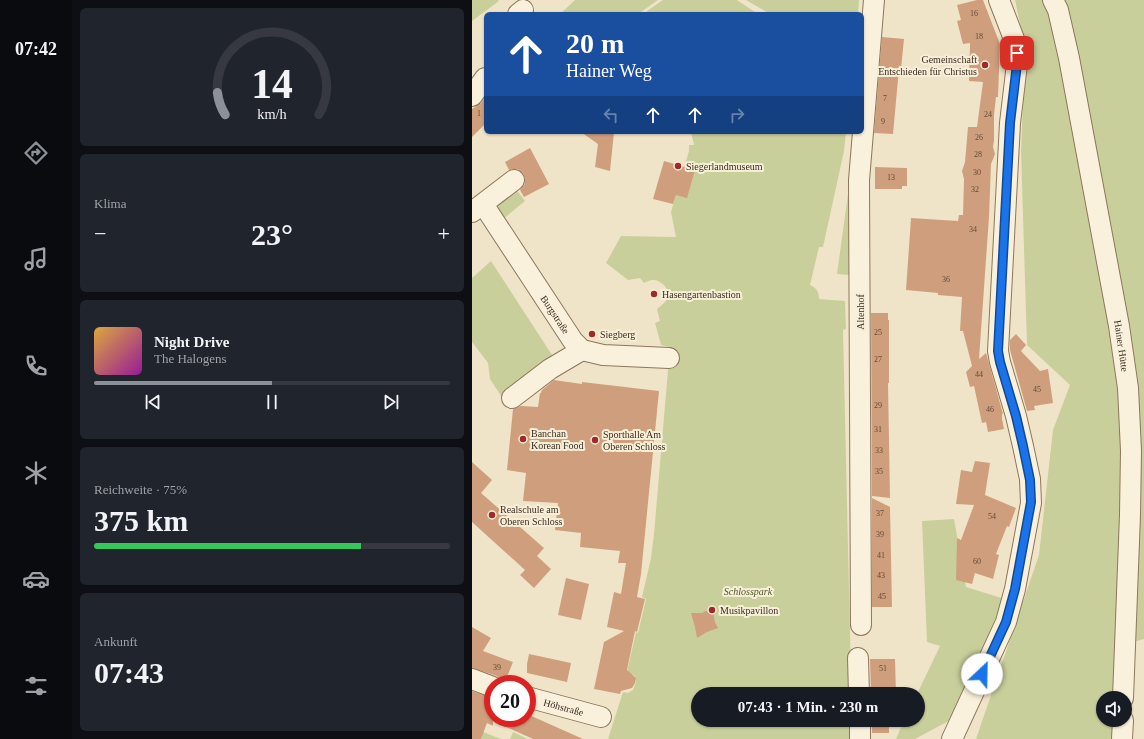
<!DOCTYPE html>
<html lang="de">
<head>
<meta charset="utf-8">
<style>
  body { margin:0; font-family:Georgia,serif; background:#20242c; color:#f1f3f6; height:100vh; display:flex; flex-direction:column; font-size:15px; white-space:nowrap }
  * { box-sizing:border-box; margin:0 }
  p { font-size:13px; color:#9ea1a6 }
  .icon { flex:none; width:22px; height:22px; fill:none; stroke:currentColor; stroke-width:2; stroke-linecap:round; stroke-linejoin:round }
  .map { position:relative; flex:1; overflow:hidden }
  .drawer { display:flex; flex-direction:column; gap:8px; padding:8px; background:#0d0f14; width:400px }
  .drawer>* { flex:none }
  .top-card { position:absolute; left:12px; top:12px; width:380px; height:122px; border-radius:6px; box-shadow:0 1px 3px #0004; background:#1a4fa0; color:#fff; overflow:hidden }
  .fabs { position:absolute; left:624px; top:691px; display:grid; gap:8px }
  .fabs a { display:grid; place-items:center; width:36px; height:36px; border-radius:50%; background:#171b24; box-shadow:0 1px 3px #0004; font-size:20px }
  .speed { position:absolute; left:12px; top:675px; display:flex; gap:8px; font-size:20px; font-weight:700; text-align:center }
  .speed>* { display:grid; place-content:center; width:52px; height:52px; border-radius:50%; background:#171b24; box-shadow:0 1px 3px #0004; line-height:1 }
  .speed .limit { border:6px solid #d22; background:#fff; color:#111 }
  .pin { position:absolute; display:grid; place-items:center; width:34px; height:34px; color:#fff; margin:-17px; border-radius:8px; box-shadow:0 2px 6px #0006 }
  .me { position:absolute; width:44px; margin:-22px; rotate:24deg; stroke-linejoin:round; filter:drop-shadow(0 0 3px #0008) }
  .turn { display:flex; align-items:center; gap:14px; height:84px; padding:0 16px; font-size:18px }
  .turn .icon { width:52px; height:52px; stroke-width:2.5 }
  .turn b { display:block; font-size:28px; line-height:34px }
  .lanes { display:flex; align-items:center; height:38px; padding:0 16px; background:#0003; justify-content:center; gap:20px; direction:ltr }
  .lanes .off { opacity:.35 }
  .big { font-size:30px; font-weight:700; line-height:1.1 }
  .drawer .card { flex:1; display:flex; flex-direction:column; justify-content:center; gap:6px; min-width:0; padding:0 14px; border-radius:6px; background:#20242c }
  .drawer .dial { align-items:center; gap:0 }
  .dial svg { height:104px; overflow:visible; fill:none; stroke:#363941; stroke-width:7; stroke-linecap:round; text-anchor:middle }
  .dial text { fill:#f1f3f6; stroke:none }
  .song { display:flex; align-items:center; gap:12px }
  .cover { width:48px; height:48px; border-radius:6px; background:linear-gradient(135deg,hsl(40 70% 55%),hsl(300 70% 35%)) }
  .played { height:4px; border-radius:2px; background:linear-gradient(90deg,#8c9099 50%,#363941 50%) }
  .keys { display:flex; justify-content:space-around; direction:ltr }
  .heat { display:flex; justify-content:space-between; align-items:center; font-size:22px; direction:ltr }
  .charge { height:6px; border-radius:3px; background:linear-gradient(90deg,#34c759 75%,#363941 0) }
  .trip { position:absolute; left:219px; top:687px; width:234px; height:40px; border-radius:20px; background:#171b24; box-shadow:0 1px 3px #0004; font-weight:700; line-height:40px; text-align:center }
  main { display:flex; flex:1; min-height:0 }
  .menu { display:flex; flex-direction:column; width:72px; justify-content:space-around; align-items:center; background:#090b0e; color:#9ea1a6 }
  .menu .icon { width:28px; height:28px }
  .menu .on { color:#8c9099 }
  .menu b { font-size:18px; color:#f1f3f6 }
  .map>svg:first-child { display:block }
  .green { fill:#c9cf9b }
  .building { fill:#cf9f7d }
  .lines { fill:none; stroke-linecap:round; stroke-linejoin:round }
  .minor-casing { stroke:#8d765c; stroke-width:22 }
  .minor { stroke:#faf1dc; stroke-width:20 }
  .route-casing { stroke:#114b97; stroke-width:10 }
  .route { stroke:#1a73e8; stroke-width:7 }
  .poi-dot { fill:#9e2a2b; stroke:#f7eed8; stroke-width:1.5 }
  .labels { text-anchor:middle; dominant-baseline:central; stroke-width:4; stroke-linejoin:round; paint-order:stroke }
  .number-label { font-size:8px; fill:#624a37 }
  .poi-label { font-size:10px; fill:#3d2e20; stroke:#f7eed8; text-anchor:start }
  .street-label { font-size:10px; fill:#3d2e20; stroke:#f7eed8 }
  .park-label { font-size:10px; font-style:italic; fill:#4d5a26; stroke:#f7eed8 }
</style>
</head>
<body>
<main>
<nav class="menu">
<b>07:42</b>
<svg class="icon on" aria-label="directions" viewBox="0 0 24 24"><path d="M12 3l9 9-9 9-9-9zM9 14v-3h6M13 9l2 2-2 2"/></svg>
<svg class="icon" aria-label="music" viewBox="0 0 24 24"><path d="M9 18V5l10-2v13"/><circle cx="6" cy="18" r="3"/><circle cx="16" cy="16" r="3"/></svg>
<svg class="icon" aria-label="phone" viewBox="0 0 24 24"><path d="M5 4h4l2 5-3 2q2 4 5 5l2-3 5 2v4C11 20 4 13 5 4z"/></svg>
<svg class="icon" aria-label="climate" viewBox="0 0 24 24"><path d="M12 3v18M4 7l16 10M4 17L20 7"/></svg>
<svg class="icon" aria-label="car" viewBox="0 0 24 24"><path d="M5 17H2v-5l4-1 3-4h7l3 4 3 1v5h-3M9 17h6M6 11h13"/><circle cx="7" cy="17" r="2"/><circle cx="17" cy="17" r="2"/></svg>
<svg class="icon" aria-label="filters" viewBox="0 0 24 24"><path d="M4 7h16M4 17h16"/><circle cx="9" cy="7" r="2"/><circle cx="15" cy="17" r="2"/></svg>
</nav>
<section class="drawer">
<div class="card dial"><svg viewBox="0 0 100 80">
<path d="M14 69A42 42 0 1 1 86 69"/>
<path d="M14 69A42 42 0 0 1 8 52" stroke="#8c9099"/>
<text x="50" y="56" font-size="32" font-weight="700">14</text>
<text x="50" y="72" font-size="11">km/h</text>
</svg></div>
<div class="card"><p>Klima</p>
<div class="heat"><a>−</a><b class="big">23°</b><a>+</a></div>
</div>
<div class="card">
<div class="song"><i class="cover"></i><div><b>Night Drive</b><p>The Halogens</p></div></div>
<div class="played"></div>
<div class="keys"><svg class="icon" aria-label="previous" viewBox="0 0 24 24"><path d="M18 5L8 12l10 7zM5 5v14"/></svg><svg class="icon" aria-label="pause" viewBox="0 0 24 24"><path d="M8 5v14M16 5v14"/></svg><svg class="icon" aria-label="next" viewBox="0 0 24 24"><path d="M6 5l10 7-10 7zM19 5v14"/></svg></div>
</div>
<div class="card"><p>Reichweite · 75%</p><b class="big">375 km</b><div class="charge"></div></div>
<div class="card"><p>Ankunft</p><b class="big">07:43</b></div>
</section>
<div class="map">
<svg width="672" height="739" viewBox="0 0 672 739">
  <rect width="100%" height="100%" fill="#f0e4c8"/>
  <path class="green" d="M0,0H26L27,1L0,21Z
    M103,0H186L166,14H88Z
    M191,0H265L286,14H173L175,12V11Z
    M274,0H387L386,14H298Z
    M543,0H672V639L651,645L646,698H631V720H644L642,739H504L567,555L581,430L598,385L555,345L549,151L553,47Z
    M219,132H374L372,151L351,247H347L338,285C345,288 347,292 347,299L373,301L374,329L371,330L379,676L382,694H226V720H382V739H136L151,692L156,693L161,690L164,682L163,676L155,672L164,632L166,633L174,599L170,597L179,558L182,534L198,347L189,345L183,323L188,321L185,309C189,306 194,302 196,297C198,289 189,280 181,280C178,280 174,282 172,283L168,278L156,280L134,263L149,236L204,237L199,212L217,151V145H222Z
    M44,189L53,201L30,220L21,208Z
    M376,194L378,275L365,274Z
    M19,261L82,358L29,396L18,379L16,363L0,342V278Z
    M482,519L494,587L536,600L484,717L443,739H424L432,720H446V694H445L468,646L455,642L450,521Z
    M11,732L29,739H9Z
    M41,732L56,739H38Z"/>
  <path class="building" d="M505,0H511L528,44L526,97H524L522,115V141L521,147L523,154L519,164L517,217L507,359L514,353L531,414H530V419L532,429L516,432L514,422L510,423L502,386L498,387L494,372L500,366L491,331H488L490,297L466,295V293L434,290L439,218L486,221L487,215H491L492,179L490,171L493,162L496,127H505L511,82L497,81L498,43L491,44L485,21L489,20L485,5Z
    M410,37L432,39L429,69H427L421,134L402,133Z
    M14,96V123L0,137V109L9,103Z
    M109,132H142L138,171L123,167L126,144Z
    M58,148L77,184L52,197L48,190L53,184V179L51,173L46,169H41L37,170L33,162Z
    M192,161L223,170L215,198L204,195L201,204L181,199Z
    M403,167L435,168V186H430V189H403Z
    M399,313H416V320H417V383H416L418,498L400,496Z
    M544,334L554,345L549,351L568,371L576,369L581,403L562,406L563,410L555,411L538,350V340Z
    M82,380L110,384V382L187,391L169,574L165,597L173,599L165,632L163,631L155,670L164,678L163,683L160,688L149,691L148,694L122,689L132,642L152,631L135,627L142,592L149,594L154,563H146L148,551L108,547L109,533L83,530L86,503L51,501L54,473L35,470L41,409L49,406L66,407L68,393H69L70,390Z
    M503,461L518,463L513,495L544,508L537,527L535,526L524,554L527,555L521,579L503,573L500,584L484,580L485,538L489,540L502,505L484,504L489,470L500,472Z
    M0,462L20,480L9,493L72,548L65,556L79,569L62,588L48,575L53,570L0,522Z
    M400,498L418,507L420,607H400Z
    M94,578L117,584L109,620L86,615Z
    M240,608L243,622L246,628L235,632L225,638L223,627L219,613H230Z
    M0,627L19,638L11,651L41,662L33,682L25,676L0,668Z
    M57,654L99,663L95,682L55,673V664Z
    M398,659H423L424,694H399Z
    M0,691L21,698V718H55V714L111,739H61L21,721V726L15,723L9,739H0Z
    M400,720H417V733H400Z"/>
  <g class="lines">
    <g class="minor-casing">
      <g id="minor">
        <path id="s1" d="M581,0L586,10L597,58L647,326L656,388L659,451L658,515L651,698"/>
        <path d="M46,14L51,10"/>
        <path d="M0,96L13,78"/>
        <path id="s2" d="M11,204L101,341L110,350L131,355L197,358"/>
        <path d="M0,212L42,180"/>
        <path d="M40,398L78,369L110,350"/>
        <path d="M389,625L387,180L402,0"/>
        <path d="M386,658L387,694"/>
        <path d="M0,679L21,687"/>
        <path id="s3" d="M55,697L129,717"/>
        <path d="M388,720V739"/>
        <path d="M480,739L534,622L543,589L559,503L558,479L551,446L544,416L528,362L526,351L538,123L545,64V53L542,39L527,0"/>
        <path d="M650,739L651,720"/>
      </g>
    </g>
    <use href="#minor" class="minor"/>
  </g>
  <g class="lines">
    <g class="route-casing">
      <path id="route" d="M510,674L534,622L543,589L559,502L558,480L551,446L544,416L528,362L526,351L538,123L545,64V53"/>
    </g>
    <use href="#route" class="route"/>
  </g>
  <g class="poi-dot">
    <circle cx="513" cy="65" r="4"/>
    <circle cx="206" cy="166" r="4"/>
    <circle cx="182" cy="294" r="4"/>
    <circle cx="120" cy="334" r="4"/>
    <circle cx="51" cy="439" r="4"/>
    <circle cx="123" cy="440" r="4"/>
    <circle cx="20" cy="515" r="4"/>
    <circle cx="240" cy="610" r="4"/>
  </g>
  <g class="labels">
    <g class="number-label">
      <text x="502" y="13">16</text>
      <text x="507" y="36">18</text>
      <text x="413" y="98">7</text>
      <text x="7" y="113">1</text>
      <text x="516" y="114">24</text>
      <text x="411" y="121">9</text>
      <text x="507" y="137">26</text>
      <text x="506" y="154">28</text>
      <text x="505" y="172">30</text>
      <text x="419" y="177">13</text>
      <text x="503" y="189">32</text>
      <text x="501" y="229">34</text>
      <text x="474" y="279">36</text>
      <text x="406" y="332">25</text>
      <text x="406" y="359">27</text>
      <text x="507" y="374">44</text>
      <text x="565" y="389">45</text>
      <text x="406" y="405">29</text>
      <text x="518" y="409">46</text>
      <text x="406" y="429">31</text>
      <text x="407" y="450">33</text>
      <text x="407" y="471">35</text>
      <text x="408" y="513">37</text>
      <text x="520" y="516">54</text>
      <text x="408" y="534">39</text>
      <text x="409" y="555">41</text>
      <text x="505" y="561">60</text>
      <text x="409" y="575">43</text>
      <text x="410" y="596">45</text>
      <text x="25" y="667">39</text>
      <text x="411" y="668">51</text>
    </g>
    <g class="poi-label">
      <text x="505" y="59" text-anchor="end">Gemeinschaft<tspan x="505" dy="12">Entschieden für Christus</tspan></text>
      <text x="214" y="166">Siegerlandmuseum</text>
      <text x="190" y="294">Hasengartenbastion</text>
      <text x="128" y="334">Siegberg</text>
      <text x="59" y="433">Banchan<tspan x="59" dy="12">Korean Food</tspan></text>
      <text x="131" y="434">Sporthalle Am<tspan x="131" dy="12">Oberen Schloss</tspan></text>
      <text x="28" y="509">Realschule am<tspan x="28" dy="12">Oberen Schloss</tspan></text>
      <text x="248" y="610">Musikpavillon</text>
    </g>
    <g class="street-label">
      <text transform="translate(388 312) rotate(-90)">Altenhof</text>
      <text stroke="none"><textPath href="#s2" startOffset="132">Burgstraße</textPath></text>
      <text stroke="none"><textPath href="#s1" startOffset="353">Hainer Hütte</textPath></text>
      <text stroke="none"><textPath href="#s3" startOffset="38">Höhstraße</textPath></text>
    </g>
    <g class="park-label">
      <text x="276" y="591">Schlosspark</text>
    </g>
  </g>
</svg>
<div class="fabs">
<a><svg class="icon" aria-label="sound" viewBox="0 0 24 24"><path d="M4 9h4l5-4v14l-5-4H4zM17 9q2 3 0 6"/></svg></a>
</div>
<div class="speed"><div class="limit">20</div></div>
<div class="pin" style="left:545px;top:53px;background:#d93025"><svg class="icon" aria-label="arrive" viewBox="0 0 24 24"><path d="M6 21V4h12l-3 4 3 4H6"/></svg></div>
<svg class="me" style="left:510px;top:674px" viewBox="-20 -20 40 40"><circle r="19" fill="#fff"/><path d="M0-13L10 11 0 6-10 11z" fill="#1a73e8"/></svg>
<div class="trip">07:43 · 1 Min. · 230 m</div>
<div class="top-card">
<div class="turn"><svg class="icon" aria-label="ahead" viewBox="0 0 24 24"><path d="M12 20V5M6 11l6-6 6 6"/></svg><div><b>20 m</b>Hainer Weg</div></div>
<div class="lanes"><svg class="icon off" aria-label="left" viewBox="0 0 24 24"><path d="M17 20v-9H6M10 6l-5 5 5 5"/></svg><svg class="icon" aria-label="ahead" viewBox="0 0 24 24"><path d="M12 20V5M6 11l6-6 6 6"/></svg><svg class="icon" aria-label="ahead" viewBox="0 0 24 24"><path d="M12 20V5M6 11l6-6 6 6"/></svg><svg class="icon off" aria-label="right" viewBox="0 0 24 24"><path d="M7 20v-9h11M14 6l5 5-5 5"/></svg></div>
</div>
</div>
</main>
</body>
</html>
